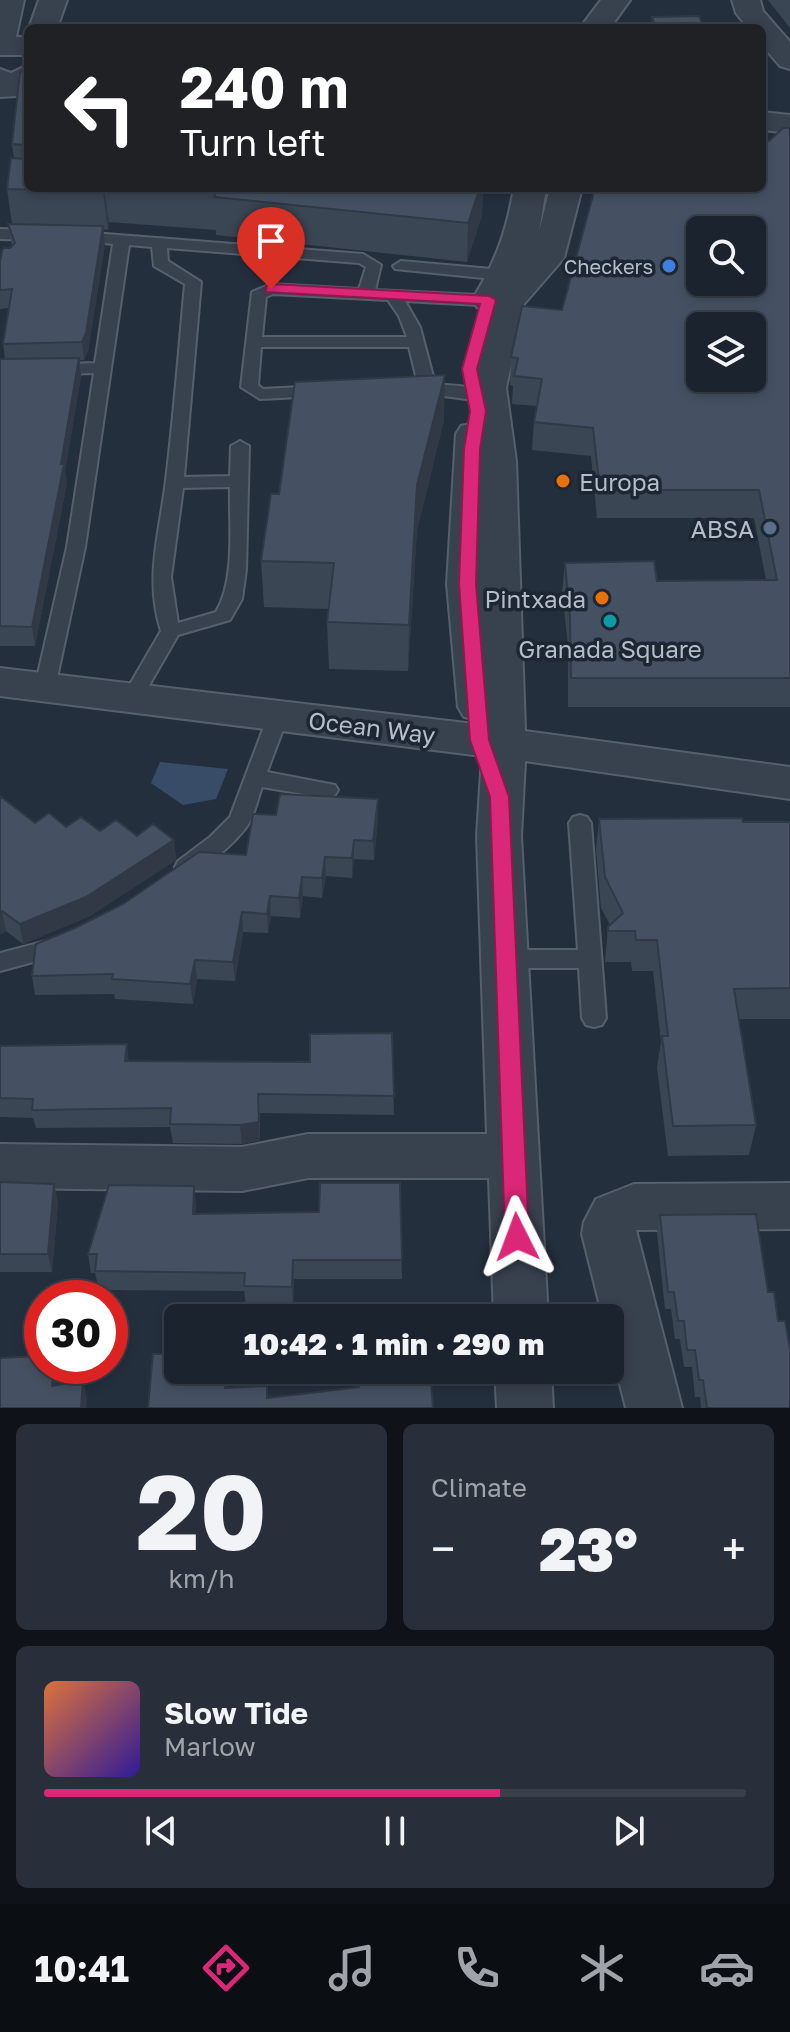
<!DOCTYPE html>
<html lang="en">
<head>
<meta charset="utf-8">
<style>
  body { margin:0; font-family:"Golos Text",sans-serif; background:#282f3a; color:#f1f3f6; height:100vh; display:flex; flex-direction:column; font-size:30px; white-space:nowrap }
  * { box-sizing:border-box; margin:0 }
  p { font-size:26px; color:#a0a4aa }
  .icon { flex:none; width:44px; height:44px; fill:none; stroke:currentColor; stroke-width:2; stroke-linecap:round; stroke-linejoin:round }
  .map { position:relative; height:1408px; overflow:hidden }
  .sheet { display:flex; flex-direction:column; gap:16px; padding:16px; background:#0f1319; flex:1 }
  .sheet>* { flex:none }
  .guide { position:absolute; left:24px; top:24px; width:742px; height:168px; border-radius:12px; box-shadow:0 4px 12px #0003,0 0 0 2px #39404a; background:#202124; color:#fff; overflow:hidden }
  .buttons { position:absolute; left:686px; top:216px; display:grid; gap:16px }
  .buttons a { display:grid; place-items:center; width:80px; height:80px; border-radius:12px; background:#1b232e; box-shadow:0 4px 12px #0003,0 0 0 2px #39404a; font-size:40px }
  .speed { position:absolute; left:24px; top:1280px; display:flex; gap:16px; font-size:40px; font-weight:700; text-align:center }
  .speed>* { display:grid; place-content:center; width:104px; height:104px; border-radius:50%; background:#1b232e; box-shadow:0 4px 12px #0003,0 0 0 2px #39404a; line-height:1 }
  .speed .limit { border:12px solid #d22; background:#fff; color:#111 }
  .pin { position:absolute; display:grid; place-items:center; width:68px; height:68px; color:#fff; margin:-82px -34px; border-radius:50% 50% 50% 0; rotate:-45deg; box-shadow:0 0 8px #0007 }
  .pin .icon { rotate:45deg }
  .me { position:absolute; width:88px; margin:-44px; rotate:357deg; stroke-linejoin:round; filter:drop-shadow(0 0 6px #0008) }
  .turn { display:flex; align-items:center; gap:28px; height:168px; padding:0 24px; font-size:36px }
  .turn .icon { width:104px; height:104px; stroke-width:2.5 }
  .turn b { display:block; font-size:56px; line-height:68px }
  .big { font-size:60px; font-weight:800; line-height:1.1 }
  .sheet .widget { flex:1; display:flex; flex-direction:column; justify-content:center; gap:12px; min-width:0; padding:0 28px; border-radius:12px; background:#282f3a }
  .sheet .dial { align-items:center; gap:0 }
  .dial b { font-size:104px; line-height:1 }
  .song { display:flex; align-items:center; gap:24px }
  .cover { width:96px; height:96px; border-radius:12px; background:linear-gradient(135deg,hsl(20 70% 55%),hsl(250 70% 35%)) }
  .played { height:8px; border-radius:4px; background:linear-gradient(90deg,#db2777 65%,#39404a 65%) }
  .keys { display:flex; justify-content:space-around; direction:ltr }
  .heat { display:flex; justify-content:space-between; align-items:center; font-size:44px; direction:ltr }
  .sheet .tiles { flex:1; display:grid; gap:16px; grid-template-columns:1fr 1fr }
  .widget:last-child { grid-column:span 2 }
  .trip { position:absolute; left:164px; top:1304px; width:460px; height:80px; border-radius:12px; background:#1b232e; box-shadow:0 4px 12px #0003,0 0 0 2px #39404a; font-weight:800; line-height:80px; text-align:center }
  .tab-bar { display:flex; height:128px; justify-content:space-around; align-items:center; background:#0b0e12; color:#a0a4aa }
  .tab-bar .icon { width:56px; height:56px }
  .tab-bar .current { color:#db2777 }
  .tab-bar b { font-size:36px; color:#f1f3f6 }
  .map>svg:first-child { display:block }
  .water { fill:#394c67 }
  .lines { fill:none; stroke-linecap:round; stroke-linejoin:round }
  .service-casing { stroke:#565f6c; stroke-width:4 }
  .minor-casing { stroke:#565f6c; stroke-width:4 }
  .tertiary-casing { stroke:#565f6c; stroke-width:4 }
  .service { fill:#38414e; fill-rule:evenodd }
  .minor { fill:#38414e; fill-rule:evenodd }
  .tertiary { fill:#38414e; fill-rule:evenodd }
  .wall { fill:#3b4654 }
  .shaded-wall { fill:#303945 }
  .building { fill:#455162; stroke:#303945; stroke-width:2; fill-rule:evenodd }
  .route { fill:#db2777; stroke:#8e194d; stroke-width:2 }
  .shop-dot { fill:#3f7fe0; stroke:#1d2633; stroke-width:3 }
  .food-dot { fill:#e8710a; stroke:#1d2633; stroke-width:3 }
  .service-dot { fill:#5c6f8a; stroke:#1d2633; stroke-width:3 }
  .culture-dot { fill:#0f9aa8; stroke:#1d2633; stroke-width:3 }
  .labels { text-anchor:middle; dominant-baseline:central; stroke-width:7; stroke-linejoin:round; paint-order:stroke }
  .far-poi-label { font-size:20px; fill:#b4bcc9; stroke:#1d2633; text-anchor:end }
  .poi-label { font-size:24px; fill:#b4bcc9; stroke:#1d2633; text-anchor:end }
  .street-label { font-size:24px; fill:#b4bcc9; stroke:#1d2633 }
</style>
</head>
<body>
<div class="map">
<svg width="790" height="1408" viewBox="0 0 790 1408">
  <rect width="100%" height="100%" fill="#242f3e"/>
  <path class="water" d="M160,762L228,769L216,799L183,805L151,783Z"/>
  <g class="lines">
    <g class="service-casing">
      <path id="service" d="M0,229L36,230L44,235L36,240L0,239Z
        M80,232L363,254L381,265L375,290L498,296L506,301L498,306L405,301L420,327L435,384C455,386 483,385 498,399L496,403L414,392L412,388L418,384L409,347H261L258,385L263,389L320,386L328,391L320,396L260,399L241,387L252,292L271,284L359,289L366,267L359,263L167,248L168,261L201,282L184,477L230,476L231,446L240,441L249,446L246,570L242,599L230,620L178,635L139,703L132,705L122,698L161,631C144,578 160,532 166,480C174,415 179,349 185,284L154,266L152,247L129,245L85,547L55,687L45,694L38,692L35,687L67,547L94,373L0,376V366L95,363L113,244L75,240V234ZM273,294L388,300L399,316L407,337H262L266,297ZM230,487C229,525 236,578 216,612L178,623L171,577L183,488Z
        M401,261L503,270L511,275L503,280L395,269L393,266Z
        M278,709L288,716L267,772L335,785L338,790L335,795L328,798L262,787C258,798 255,812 249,823C239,840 197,879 178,873L175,867L178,861L210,837L230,817L268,716Z
        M580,815L587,817L591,823L606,1018L602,1025L594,1027L586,1025L582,1018L579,968H506L498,965L495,959L498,953L506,950H578L569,823L573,817Z
        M58,938L66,941L69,947L66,953L0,971V953Z"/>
    </g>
    <g class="minor-casing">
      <path id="minor" d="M0,0H24L14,46L10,52L0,54Z
        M39,0H67L57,28H29Z
        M732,0H760L763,11L790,42V69L780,66L762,45V28H748L736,13Z
        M28,65V88L17,96L0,97V69L11,73Z
        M762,112L790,115V133L762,130Z
        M514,188H546L539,232L550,188H582L564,258L524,304L506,388L516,461L525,731L790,767V799L525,761L521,836L548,1318H494L489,1178H308L242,1191L0,1188V1144L242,1147L308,1134H487L477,836L482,756L0,696V668L483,725V721L464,717L458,707L447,584L456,434L461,426L475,423L470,388L488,310L477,307L472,300C496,261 506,233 514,188Z
        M790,1183V1229L636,1230L682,1408H626L610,1345V1318H603L582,1234L584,1222L596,1199L634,1184Z
        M495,1370H551L553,1408H497Z"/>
    </g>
    <g class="tertiary-casing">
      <path id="tertiary" d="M601,0H630L610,28H580Z
        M0,37H28V55H0Z"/>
    </g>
    <use href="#service" class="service"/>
    <use href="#minor" class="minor"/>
    <use href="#tertiary" class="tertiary"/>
  </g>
  <path class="wall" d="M768,0H790V28Z
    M652,17L704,28H651Z
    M28,70V188H483L482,215L467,262L216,235V230L109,222L108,230L103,229L105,245L88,351L84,360H79L81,376L65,471L67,483L35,646H0V359H5L3,344L9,308L0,309V261L12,246L8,224H12L7,189L14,158L12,144Z
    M790,128V707H568V646L562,591L565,563L657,581L766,580L754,518H597L591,456L532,450L534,422L537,406L512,404L513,386L510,385L511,357L562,310L769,141Z
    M444,420L417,530L408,671L329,669L327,622L329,609L264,607L261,561L279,494Z
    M0,796L35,823L174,840L176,860L90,916L23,944L6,931L0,935Z
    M378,799V819L374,860L354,859L352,878L326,876L322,898L303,896L300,918L271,916L268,933L243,932L235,981L197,979L193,1004L115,999L114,994L35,995L32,976L75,928L246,855L276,815Z
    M599,819L790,825V1019H739L756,1125L749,1155L668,1156L657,1067L661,1042L653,971H632L631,962H605L608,927L610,925L601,908L596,850Z
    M392,1033L394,1115L260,1113V1140L242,1144L173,1143L170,1127L36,1128L33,1118L0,1117V1046L129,1061L310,1062Z
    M0,1182L54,1184L58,1203L52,1272H0Z
    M400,1183L402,1279H294L293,1305H246L244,1291L99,1290L95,1273H91L88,1254L194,1186L196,1214L319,1212Z
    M660,1215L768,1292L790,1408H701L700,1397H695L692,1367H684L680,1339H675L671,1309H665L657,1233Z"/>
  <path class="shaded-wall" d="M104,188L109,222L108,230L103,192Z
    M480,188H483L482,215L467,262L468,223Z
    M103,226L105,245L88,351L84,360L82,342Z
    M79,358L81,376L65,471L67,483L35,646L32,627Z
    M445,375L444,420L417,530L408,671L409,625L417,485Z
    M378,799V819L374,860L373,841Z
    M174,840L176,860L90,916L23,944L20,924Z
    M354,840V859L352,878V858Z
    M325,857L326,876L322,898V878Z
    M302,877L303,896L300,918L299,898Z
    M270,896L271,916L268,933L267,914Z
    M2,911L6,931L0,935V912Z
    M242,912L243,932L235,981L233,962Z
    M195,960L197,979L193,1004L190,984Z
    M127,1044L129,1063L125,1061Z
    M258,1094L260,1140L242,1144L240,1125Z
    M54,1184L58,1203L52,1272L48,1254Z
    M194,1186L196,1205L195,1233L193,1214Z
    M293,1260L294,1279L293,1305L292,1287Z
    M53,1366L57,1384L56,1404L52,1386Z
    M225,1370H227V1406L225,1388Z
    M83,1380L87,1397L86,1408H81Z"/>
  <path class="building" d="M699,16L704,28H656L652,17Z
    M28,70V148L23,145L12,144L20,72Z
    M783,128H790V678H571L570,618L565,563L654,561L657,581L777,580L759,490H600L593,428L534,422L542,379L514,376L518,358L511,357L522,306L562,310L595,188H762V137L769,141ZM700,230H752V282H700ZM700,326H752V378H700Z
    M11,158L26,159L28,158V188H104L103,192L7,189Z
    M157,188H480L468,223L214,197L216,192Z
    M8,224L103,226L86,333L82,342L3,344L12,289L0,290V261L3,248H10L15,243Z
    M79,358L61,464H64L32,627L0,626V359Z
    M445,375L417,485L409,625L327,622L334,563L261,561L271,494H279L295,382Z
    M280,794L378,799L373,841L354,840L352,858L325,857L322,878L302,877L299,898L270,896L267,914L242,912L233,962L195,960L190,984L112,979L113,974L32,976L36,944L75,928L123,904L199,852L246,855L253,814L276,815Z
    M0,796L35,823L49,813L66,827L81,817L100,831L116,820L137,836L153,824L174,840L86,897L20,924L2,911L0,912Z
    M742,818L743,822H790V988L734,989L756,1125L673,1126L662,1036H668L657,940H636L635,931H608V927L623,913L605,877L599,819Z
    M392,1033L394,1096L258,1094L259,1122L240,1125L170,1124L171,1108L32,1110L33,1099L0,1098V1046L127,1044L125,1061L310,1062V1034Z
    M0,1182L54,1184L48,1254H0Z
    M320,1183H400L402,1260H293L292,1287L244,1286L245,1273L95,1271L97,1254H88L109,1185L194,1186L193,1214L319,1212Z
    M756,1214L768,1292H774L778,1321H785L790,1349V1408H707L703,1380H699L695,1350H687L684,1321H678L674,1292H668L660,1215Z
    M153,1354H178V1370H225V1388L267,1386V1398L359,1387V1370H430L433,1408H148Z
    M38,1356V1363L42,1364V1366H53L52,1386L83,1380L81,1408H0V1358Z"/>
  <path class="route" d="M271,284L489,296L496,300L477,369L486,411L480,449L476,584L489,740L509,797L529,1237L525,1244L517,1247L509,1244L505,1237L490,797L470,740L459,584L464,449L470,411L462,369L480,304L266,292V286Z"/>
  <circle class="shop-dot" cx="669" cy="266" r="8"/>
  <g class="food-dot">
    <circle cx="563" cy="481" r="8"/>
    <circle cx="602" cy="598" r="8"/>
  </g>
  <circle class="service-dot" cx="770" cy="528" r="8"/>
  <circle class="culture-dot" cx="610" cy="621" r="8"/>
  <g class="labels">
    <g class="far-poi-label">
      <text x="653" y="266">Checkers</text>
    </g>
    <g class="poi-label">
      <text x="579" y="481" text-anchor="start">Europa</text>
      <text x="754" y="528">ABSA</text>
      <text x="586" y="598">Pintxada</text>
      <text x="610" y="648" text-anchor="middle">Granada Square</text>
    </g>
    <g class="street-label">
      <text transform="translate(372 727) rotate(7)">Ocean Way</text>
    </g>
  </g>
</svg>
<div class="buttons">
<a><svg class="icon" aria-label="search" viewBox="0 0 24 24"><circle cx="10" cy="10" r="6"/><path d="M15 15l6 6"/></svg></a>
<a><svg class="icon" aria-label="layers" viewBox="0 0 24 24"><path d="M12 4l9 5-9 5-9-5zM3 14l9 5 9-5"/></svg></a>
</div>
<div class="speed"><div class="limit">30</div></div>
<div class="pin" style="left:271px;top:289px;background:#d93025"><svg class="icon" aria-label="arrive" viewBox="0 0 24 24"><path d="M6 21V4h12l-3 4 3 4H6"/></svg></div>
<svg class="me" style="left:517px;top:1237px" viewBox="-20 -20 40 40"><path d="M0-17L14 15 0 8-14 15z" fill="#db2777" stroke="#fff" stroke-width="4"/></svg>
<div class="trip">10:42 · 1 min · 290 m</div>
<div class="guide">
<div class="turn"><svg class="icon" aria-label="left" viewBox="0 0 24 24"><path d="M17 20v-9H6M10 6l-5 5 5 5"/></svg><div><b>240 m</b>Turn left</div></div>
</div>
</div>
<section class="sheet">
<div class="tiles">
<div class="widget dial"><b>20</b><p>km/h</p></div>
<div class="widget"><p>Climate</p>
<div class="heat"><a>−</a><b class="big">23°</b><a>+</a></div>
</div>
<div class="widget">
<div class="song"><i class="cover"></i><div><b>Slow Tide</b><p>Marlow</p></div></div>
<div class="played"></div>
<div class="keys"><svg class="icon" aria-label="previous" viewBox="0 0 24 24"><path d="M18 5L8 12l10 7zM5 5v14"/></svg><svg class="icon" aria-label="pause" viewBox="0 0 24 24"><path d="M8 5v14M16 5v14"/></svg><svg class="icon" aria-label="next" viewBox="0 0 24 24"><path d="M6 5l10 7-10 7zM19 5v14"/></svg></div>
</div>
</div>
</section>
<nav class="tab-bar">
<b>10:41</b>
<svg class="icon current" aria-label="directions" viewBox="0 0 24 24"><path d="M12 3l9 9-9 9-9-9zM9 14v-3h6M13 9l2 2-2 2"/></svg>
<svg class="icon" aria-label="music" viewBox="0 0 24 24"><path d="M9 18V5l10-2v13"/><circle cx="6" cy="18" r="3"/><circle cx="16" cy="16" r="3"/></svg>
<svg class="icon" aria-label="phone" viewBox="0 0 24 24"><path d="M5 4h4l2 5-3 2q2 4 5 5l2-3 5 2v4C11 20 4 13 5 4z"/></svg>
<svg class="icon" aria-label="climate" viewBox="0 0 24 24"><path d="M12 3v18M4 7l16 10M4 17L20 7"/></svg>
<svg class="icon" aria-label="car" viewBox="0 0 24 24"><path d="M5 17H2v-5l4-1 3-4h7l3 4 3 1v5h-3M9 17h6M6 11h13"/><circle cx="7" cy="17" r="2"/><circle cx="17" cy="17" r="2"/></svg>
</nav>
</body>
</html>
